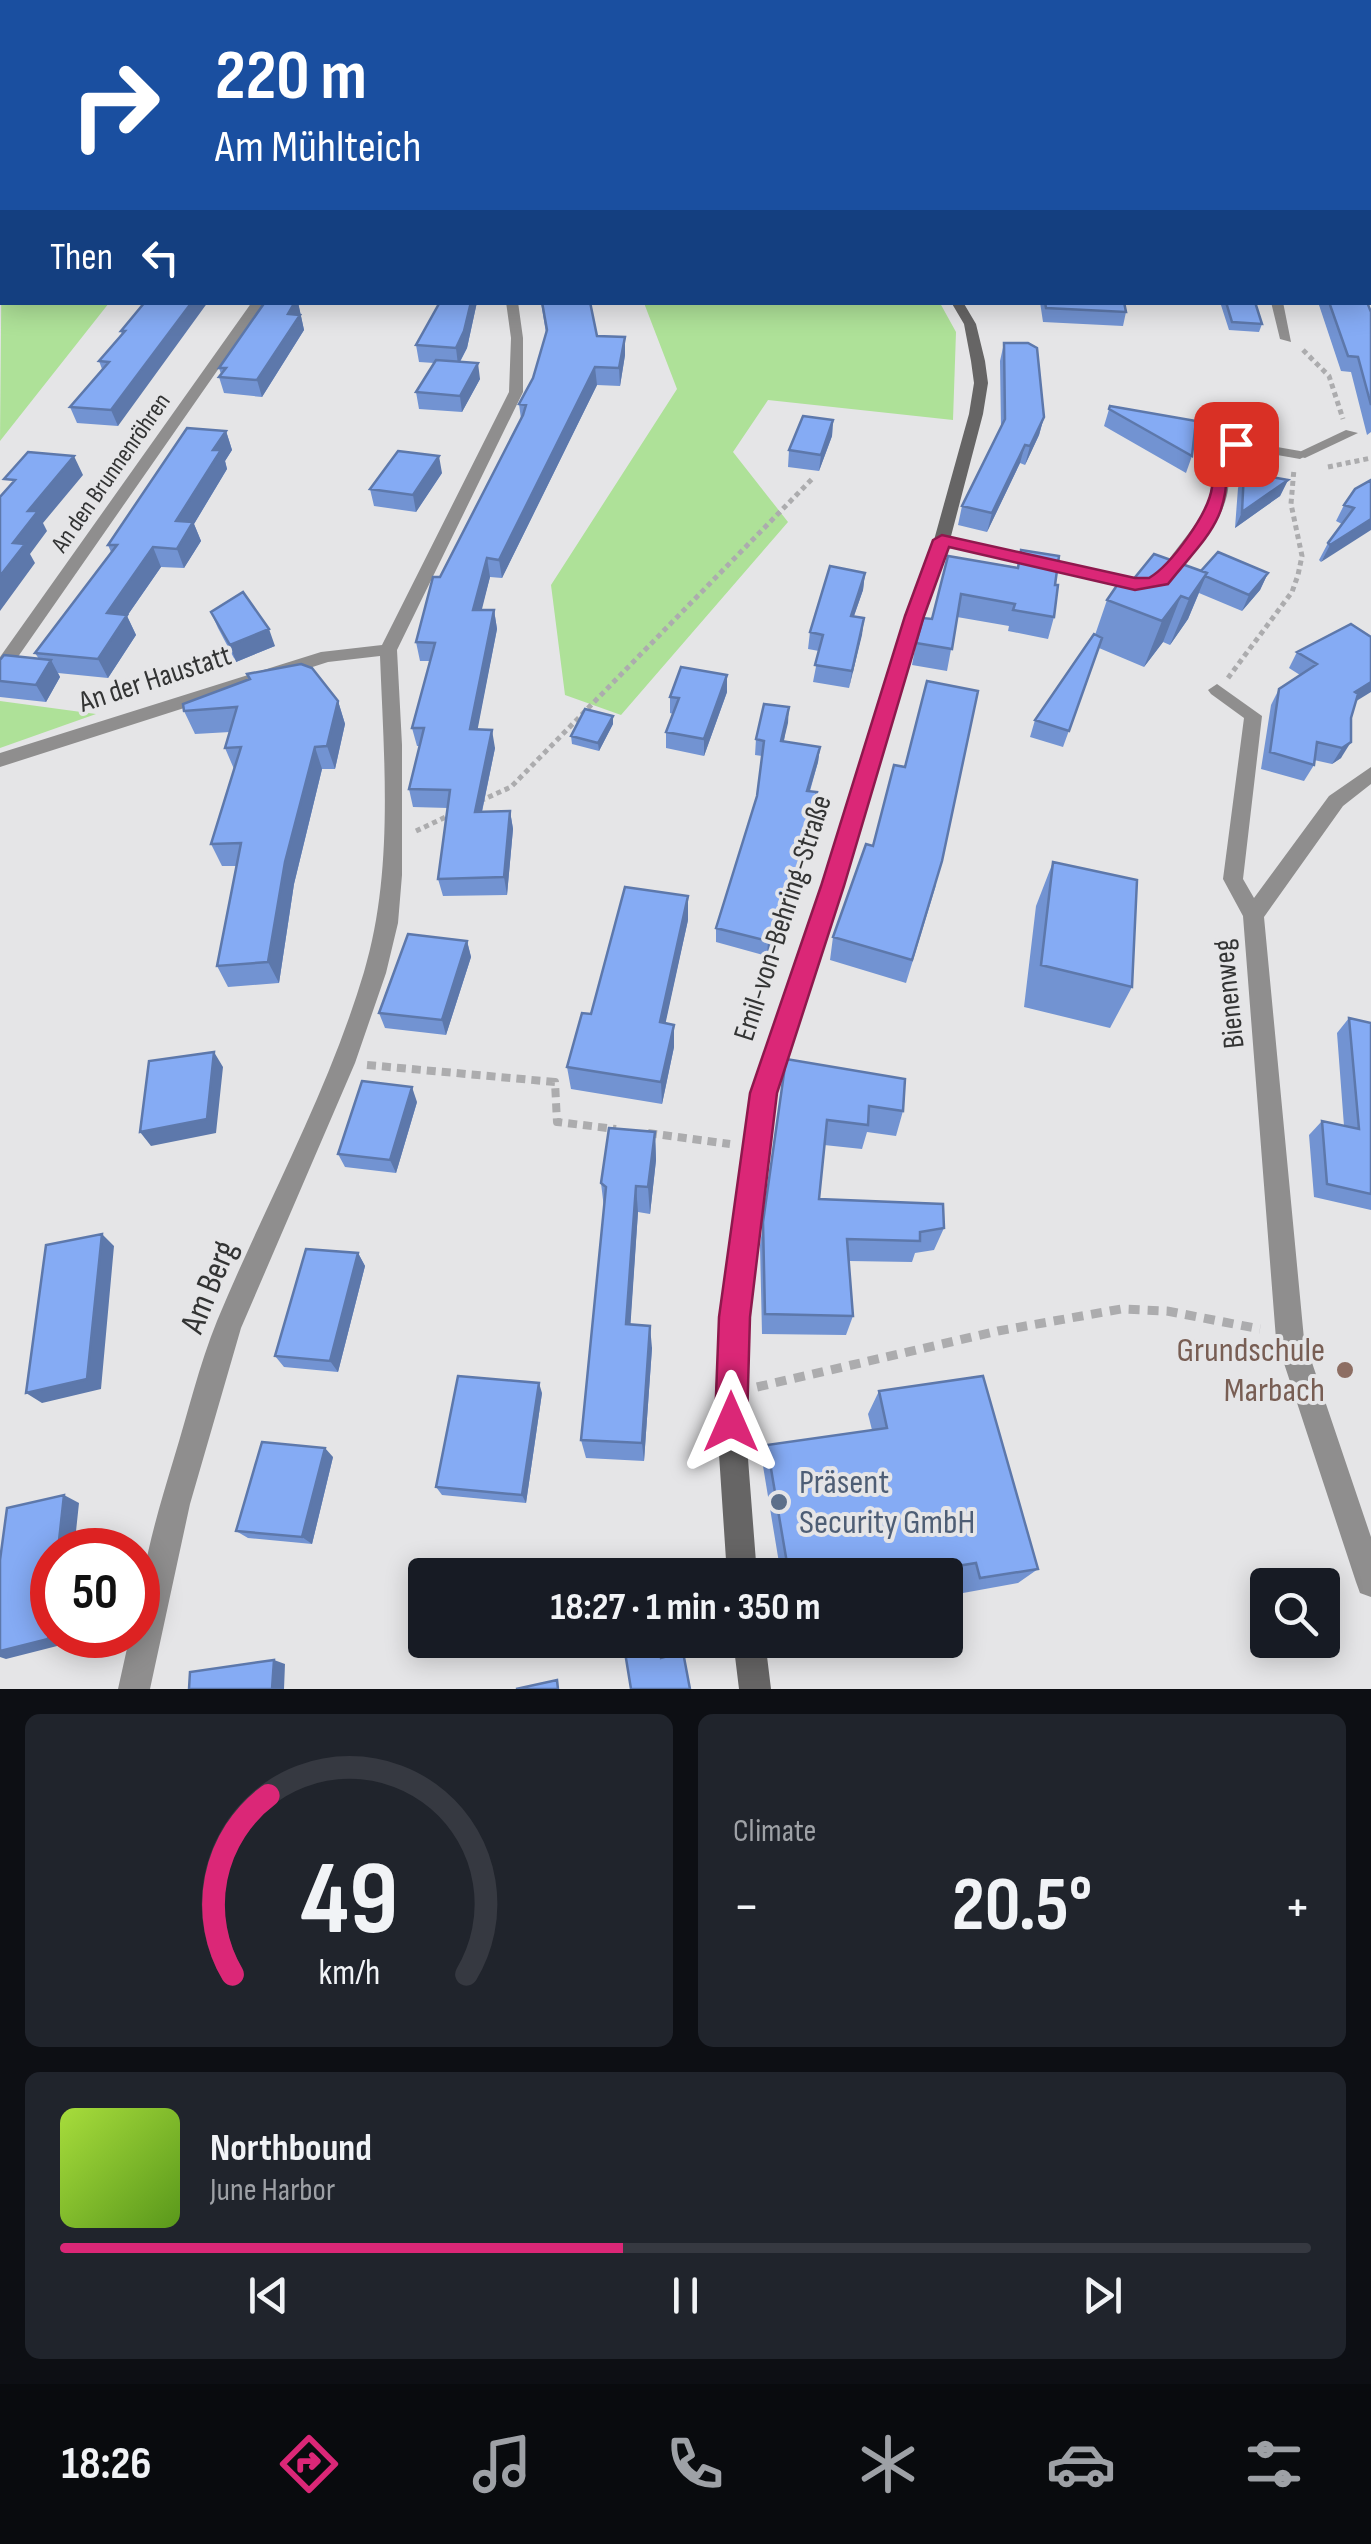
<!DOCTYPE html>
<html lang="en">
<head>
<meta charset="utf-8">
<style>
  body { margin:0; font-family:"Sofia Sans Condensed",sans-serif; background:#20242c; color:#f1f3f6; height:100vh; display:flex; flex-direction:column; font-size:38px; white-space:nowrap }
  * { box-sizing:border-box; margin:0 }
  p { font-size:32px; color:#9ea1a6 }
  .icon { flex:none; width:55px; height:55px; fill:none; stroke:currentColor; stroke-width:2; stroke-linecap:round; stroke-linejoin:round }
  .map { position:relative; height:1689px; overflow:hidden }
  .sheet { display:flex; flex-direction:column; gap:25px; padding:25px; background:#0d0f14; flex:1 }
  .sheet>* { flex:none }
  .hud { position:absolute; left:0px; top:0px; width:1372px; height:305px; box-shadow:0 5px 25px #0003; background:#1a4fa0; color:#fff; overflow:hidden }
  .controls { position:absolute; left:1250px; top:1568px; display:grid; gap:20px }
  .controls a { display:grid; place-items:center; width:90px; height:90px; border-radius:10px; background:#171b24; box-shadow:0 5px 25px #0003; font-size:50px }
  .speed { position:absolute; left:30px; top:1528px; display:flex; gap:20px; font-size:50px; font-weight:700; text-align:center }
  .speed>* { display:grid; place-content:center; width:130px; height:130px; border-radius:50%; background:#171b24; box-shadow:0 5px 25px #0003; line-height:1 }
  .speed .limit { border:15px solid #d22; background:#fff; color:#111 }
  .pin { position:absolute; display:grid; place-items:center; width:85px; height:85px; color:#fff; margin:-42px; border-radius:20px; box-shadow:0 5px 15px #0006 }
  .me { position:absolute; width:110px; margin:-55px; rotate:0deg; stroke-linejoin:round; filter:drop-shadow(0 0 8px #0008) }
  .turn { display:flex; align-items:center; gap:35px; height:210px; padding:0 50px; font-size:45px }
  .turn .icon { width:130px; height:130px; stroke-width:2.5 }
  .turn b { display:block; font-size:70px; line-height:85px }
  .then { display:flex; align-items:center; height:95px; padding:0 50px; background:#0003; gap:20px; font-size:38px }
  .big { font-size:75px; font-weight:700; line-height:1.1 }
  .sheet .card { flex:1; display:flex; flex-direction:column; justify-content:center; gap:15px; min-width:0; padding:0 35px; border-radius:15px; background:#20242c }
  .sheet .dial { align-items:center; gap:0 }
  .dial svg { height:260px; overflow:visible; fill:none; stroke:#363941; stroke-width:7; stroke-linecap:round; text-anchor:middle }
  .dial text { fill:#f1f3f6; stroke:none }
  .song { display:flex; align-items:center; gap:30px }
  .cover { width:120px; height:120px; border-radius:15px; background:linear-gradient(135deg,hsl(80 70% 55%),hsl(90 70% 35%)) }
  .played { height:10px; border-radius:5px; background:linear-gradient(90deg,#db2777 45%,#363941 45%) }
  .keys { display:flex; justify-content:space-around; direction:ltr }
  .heat { display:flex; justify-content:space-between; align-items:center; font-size:55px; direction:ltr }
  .sheet .tiles { flex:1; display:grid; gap:25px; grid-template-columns:1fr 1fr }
  .card:last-child { grid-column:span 2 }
  .trip { position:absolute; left:408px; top:1558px; width:555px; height:100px; border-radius:10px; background:#171b24; box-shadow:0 5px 25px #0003; font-weight:700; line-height:100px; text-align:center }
  .dock { display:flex; height:160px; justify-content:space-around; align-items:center; background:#090b0e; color:#9ea1a6 }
  .dock .icon { width:70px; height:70px }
  .dock .on { color:#db2777 }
  .dock b { font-size:45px; color:#f1f3f6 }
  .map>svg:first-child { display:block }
  .green { fill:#aee198 }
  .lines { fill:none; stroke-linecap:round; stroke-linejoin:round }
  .path-far3 { stroke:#acacae; stroke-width:2.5; stroke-dasharray:4 2.5; stroke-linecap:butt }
  .path-far2 { stroke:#acacae; stroke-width:5; stroke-dasharray:5 4; stroke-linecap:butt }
  .path-far1 { stroke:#acacae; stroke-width:8; stroke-dasharray:9 6; stroke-linecap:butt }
  .path { stroke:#acacae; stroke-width:9; stroke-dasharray:11 8; stroke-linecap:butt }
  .service { fill:#8f8e8e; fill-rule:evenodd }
  .minor { fill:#8f8e8e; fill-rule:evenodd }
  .secondary { fill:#666565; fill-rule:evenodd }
  .wall { fill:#7293d2 }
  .shaded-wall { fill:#5d78ab }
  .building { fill:#85abf4; stroke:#5d78ab; stroke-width:2.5 }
  .route { fill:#db2777; stroke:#8e194d; stroke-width:2.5 }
  .education-dot { fill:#8d6e63; stroke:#e5e5e7; stroke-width:4 }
  .service-dot { fill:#5c6f8a; stroke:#e5e5e7; stroke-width:4 }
  .labels { text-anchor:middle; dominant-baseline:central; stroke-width:8; stroke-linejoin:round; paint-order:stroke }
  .far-street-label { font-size:25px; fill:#333434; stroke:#e5e5e7 }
  .street-label { font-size:30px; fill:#333434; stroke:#e5e5e7 }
  .near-street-label { font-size:35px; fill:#333434; stroke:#e5e5e7 }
  .near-education-label { font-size:35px; fill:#785e54; stroke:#e5e5e7; text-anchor:end }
  .near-service-label { font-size:35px; fill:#4e5e75; stroke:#e5e5e7; text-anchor:start }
</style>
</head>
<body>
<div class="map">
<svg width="1371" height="1689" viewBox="0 0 1371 1689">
  <rect width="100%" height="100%" fill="#e5e5e7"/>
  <path class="green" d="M957,0H1371V259L1370,2H951Z
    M2,217V302L109,303L0,441Z
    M644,303H940L956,332L953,420L768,400L733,452L788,522L621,715L565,695L551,585L677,389Z
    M0,701L96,714L0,748Z"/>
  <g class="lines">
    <path class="path-far3" d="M882,0L889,2
      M1303,0L1309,2"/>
    <path class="path-far2" d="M1303,350L1329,376L1343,419
      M1328,467L1371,458
      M1228,678L1292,592L1298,575L1302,556L1291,504L1294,469
      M480,801L511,787L814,477
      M416,831L450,815"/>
    <path class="path-far1" d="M367,1065L555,1082L557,1122L616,1129
      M648,1133L730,1144"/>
    <path class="path" d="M757,1387L998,1331L1121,1309L1167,1311L1260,1329"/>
    <path class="service" d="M1346,430L1358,433L1305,458L1293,455Z"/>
    <path class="minor" d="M1370,259H1371V266H1370Z
      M252,302H265L6,674L0,676V657Z
      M506,302H518L523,338V392L397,650L402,745V875L398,923L386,973L355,1063L241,1328L190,1504L150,1689H118L130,1635H138C138,1575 157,1515 174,1458C188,1413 199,1365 217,1321C265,1205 328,1093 364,972C394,872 384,760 380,656L328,662L0,767V753L321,652L382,645L509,392L511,338Z
      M1271,302H1283L1291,342L1280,339Z
      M1236,440L1300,451L1307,455L1300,459L1236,448L1228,450C1226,463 1230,477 1228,490C1222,527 1189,556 1167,584L1135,589L942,545L934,540L942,535L1135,579L1156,576L1205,512L1214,486L1215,447Z
      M1217,684L1262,716L1243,879L1254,898L1329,796L1371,767V784L1343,806L1264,917L1304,1339L1371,1537V1597L1360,1593L1356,1582L1276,1339L1243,916L1223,879L1244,718L1211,694L1208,690Z"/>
    <path class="secondary" d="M951,302H963L976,324L985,361L988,383L983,414L950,540L922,616L843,886L776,1093L747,1317L743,1394L757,1575H727L715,1394L721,1317L752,1093L823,886L906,616L934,540L969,414L974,383L971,361L964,324Z
      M733,1640H765L771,1689H739Z"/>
  </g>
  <path class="wall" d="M0,0H294L291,2H2V183L0,185Z
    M145,302L118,426L77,423L70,407L102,369L99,361L122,335L121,331Z
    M265,302H304L298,303L304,330L262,397L224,393L219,377L221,374L219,368Z
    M440,302H477L467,348L460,362L480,379L462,412L419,409L416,392L434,363L419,362L416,345Z
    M541,302H590L597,336L625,337V355L620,386L597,385L502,578L490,577L481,610H494L497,629L477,729L495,748L482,812L510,811L513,829L507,895L443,896L438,879L448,808L413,807L409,789L420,746H417L412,728L430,661H420L416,642L440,577L521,419L519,404L533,378L546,333Z
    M1040,302H1124L1126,312L1123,326L1043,322Z
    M1220,302H1255L1262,324L1259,332L1229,330Z
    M1318,302H1367L1371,312V432L1367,435L1351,372L1341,371Z
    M1004,343L1044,417L1039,435L1025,465L1020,463L987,532L958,525L962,506L1001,428L1000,361Z
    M1110,406L1192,456L1186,473L1104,426Z
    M833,420L832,436L819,471L788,467L789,450Z
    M226,431L232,450L225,461L227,469L194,524L201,541L184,568L161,567L127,616L136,635L108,678L58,673L60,677L46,702L0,697V660L39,659L35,653L111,552L108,545Z
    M1244,472L1288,480L1280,496L1235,528L1238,488Z
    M442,473L416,512L374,506L370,489Z
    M1371,480L1321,562L1319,560L1328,543L1342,524L1336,521L1344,505Z
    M1021,550L1055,585L1054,617L1048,639L1008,631L1009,626L957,617L947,671L912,665L916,643L932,619L948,556L1017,567Z
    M1201,571L1268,573L1260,590L1242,611L1199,593L1188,619L1170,645L1163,642L1144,667L1099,648L1063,747L1030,737L1035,720L1095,635L1107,600L1132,581Z
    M865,573L863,590L854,616L864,618L849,688L813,682L819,651L808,649L810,632Z
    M211,612L275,646L236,662L218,628Z
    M1351,624L1356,701L1341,758L1332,764L1314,760V765L1304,781L1261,769L1271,705L1279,689L1300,675L1289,668L1297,652Z
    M247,674L338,701L345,724L335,769H322L294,884L279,983L228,987L217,966L236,866H222L211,844L234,769L225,748L230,732L195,734L184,711L249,680Z
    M727,692L704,756L666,748V732L673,714L670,713V697Z
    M789,707L784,741L820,747L818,762L810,791L815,807L785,923L767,956L716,942V928L757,796L762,756L755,755L756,739Z
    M613,716V724L599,751L572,744L571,736Z
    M1053,862L1132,987L1110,1028L1024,1007L1036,906Z
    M936,885L906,983L830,960L833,937Z
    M688,920L665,1023L674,1047L662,1104L571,1089L567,1067L591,1014Z
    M467,941L471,957L446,1035L385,1028L379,1013Z
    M1349,1018L1371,1023V1210L1314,1197L1309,1135L1322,1121L1344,1126L1337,1033Z
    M786,1059L903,1111L896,1136L867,1132L862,1149L824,1145L819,1199L944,1228L934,1250L915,1253L912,1262L849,1261L853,1316L846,1335L762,1334L760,1245Z
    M417,1102L396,1173L345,1167L338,1154Z
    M655,1132L656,1160L650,1214L638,1212L630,1325L652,1348L644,1461L586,1458L581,1440L604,1208L601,1183Z
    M358,1253L365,1266L338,1372L284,1367L275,1356Z
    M879,1391L1038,1569L1018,1583L963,1593L960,1578L945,1580V1575H781L763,1466L767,1445L872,1430L868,1414Z
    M542,1393L526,1503L442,1495L436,1487Z
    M333,1457L312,1544L248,1538L236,1531Z
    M549,1640H658L661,1658L623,1643L553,1656L550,1652Z"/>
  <path class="shaded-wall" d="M250,0H265L266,2H247Z
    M279,0H294L291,2H280Z
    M2,154V183L0,185V156Z
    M192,302H208L118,426L111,410Z
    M295,302H298L304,330L262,397L257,380L288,314Z
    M471,302H477L467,348L458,365L456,348Z
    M625,337V355L620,386L619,368Z
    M478,363L480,379L462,412L460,396Z
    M595,367L597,385L502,578L499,560Z
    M1044,417L1039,435L1025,465L1030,446Z
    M833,420L832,436L819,471L821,455Z
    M226,431L232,450L225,461L227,469L194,524L201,541L184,568L177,549L176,521L213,450Z
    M1025,445L1020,463L987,532L992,513Z
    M74,456L83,475L43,523L47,531L30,554L35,563L0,611V576L28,511Z
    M439,456L442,473L416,512L413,495Z
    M1288,480L1280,496L1235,528L1242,512Z
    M1371,519V530L1321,562L1330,545Z
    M153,547L161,567L127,616L136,635L108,678L98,659L107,613Z
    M487,558L490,577L477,629L473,610Z
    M865,573L863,590L848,633L851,616Z
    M1207,573L1188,619L1170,645L1189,599Z
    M1268,573L1260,590L1242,611L1249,595Z
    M1181,596L1163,642L1144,667L1162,621Z
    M494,610L497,629L474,748L470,729Z
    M864,618L862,635L849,688L852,671Z
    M269,629L275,646L236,662L230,645Z
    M51,660L60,677L46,702L36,685Z
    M727,675V692L704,756V739Z
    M1371,682V692L1345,708L1355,692Z
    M338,701L345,724L335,769L327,746Z
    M789,707L788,723L780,756L781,741Z
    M613,716V724L599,751L598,743Z
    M492,730L495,748L478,830L475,812Z
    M1351,742L1341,758L1332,764L1342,748Z
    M315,747L322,769L294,884L279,983L268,962L285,862Z
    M820,747L818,762L805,806L807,791Z
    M817,792L815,807L785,923L767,956L768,941Z
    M510,811L513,829L507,895L504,877Z
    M688,896V920L661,1044L660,1022Z
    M467,941L471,957L446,1035L442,1020Z
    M674,1025V1047L662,1104L661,1082Z
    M214,1052L223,1067L216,1133L151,1146L140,1132Z
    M412,1087L417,1102L396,1173L390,1160Z
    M655,1132L656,1160L650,1214L648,1187Z
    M636,1186L638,1212L629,1347L626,1324Z
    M102,1234L114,1246L101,1389L42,1403L26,1393Z
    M358,1253L365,1266L338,1372L330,1361Z
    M650,1326L652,1348L644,1461L642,1443Z
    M539,1383L542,1393L526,1503L522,1495Z
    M325,1448L333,1457L312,1544L302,1537Z
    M64,1495L79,1503L74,1550H58Z
    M52,1599V1635H66L65,1644L6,1659L0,1657V1651Z
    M274,1660L285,1664L284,1689H272Z"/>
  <path class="building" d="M0,0H250L247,2H2V154L0,156Z
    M341,0H612L632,2H339Z
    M145,302H192L111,410L70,407L109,362L99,361L125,331H121Z
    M265,302H295L288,314L300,315L257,380L219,377L226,368H219Z
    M440,302H471L464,331L456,348L416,345Z
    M542,302H590L597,336L625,337L619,368L595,367L499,560L487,558L473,610H494L470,729L492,730L475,812L510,811L504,877L438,879L450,790L409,789L424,728H412L435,643L416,642L433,577H440L523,415L526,405L519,404L533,378L547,330Z
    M1045,302H1124L1126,312L1046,308Z
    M1226,302H1255L1262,324L1232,322Z
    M1329,302H1367L1371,312V405L1358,357L1348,356Z
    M1004,343H1028L1037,348L1044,417L1030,446L1025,445L992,513L962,506L1005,419Z
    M436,360L478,363L460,396L416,392Z
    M1110,406L1196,421L1192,456L1109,409Z
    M803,416L833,420L821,455L789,450Z
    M187,428L226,431L213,450H221L176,521L193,522L177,549L153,547L107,613L127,615L98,659L35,653L117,545H108Z
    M398,451L439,456L413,495L370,489Z
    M28,452L74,456L28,511H38L13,543L25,544L0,576V497L15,480L4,479Z
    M1244,472L1288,480L1242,512Z
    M1371,480V519L1330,545L1328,543L1354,508L1344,505L1355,489Z
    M1021,550L1059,556L1055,585H1058L1054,617L1013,610L1015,604L961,594L952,649L916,643L923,618L932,619L948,556L1018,568Z
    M1218,552L1268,573L1249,595L1205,576L1207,573L1201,571Z
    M1154,554L1207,573L1189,599L1181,596L1162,621L1107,600L1122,578L1132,581Z
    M830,566L865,573L851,616L864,618L852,671L815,665L823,635L810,632Z
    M243,592L269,629L230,645L211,612Z
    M1351,624L1371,637V682L1355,692L1358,694L1351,718V742L1342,748L1317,742L1314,765L1270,752L1279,689L1317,664L1297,652Z
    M1094,634L1102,638L1069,731L1035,720Z
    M4,655L51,660L36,685L0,681V660Z
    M301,664L312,668L338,701L327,746L315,747L285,862L268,962L217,966L241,843L211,844L241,747L225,748L237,707L184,711L183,704L250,679L247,674Z
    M681,667L727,675L704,739L666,732L679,698L670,697Z
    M927,681L978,691L942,861L912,960L833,937L866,844L873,846L894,765L905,767Z
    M764,704L789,707L781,741L820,747L807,791L817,792L786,908L768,941L716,928L757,796L764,741L756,739Z
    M585,709L613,716L598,743L571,736Z
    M1053,862L1137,880L1132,987L1041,965Z
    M625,887L688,896L660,1022L674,1025L661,1082L567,1067L582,1013L591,1014Z
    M408,934L467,941L442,1020L379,1013Z
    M1349,1018L1371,1023V1194L1327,1184L1322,1121L1359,1129Z
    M214,1052L207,1119L140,1132L149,1061Z
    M786,1059L905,1079L903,1111L869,1106L868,1125L827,1120L819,1199L943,1204L944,1228L920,1232V1241L847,1239L853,1316L765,1314L763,1222Z
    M362,1081L412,1087L390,1160L338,1154Z
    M609,1128L655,1132L648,1187L636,1186L626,1324L650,1326L642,1443L581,1440L606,1187L601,1183Z
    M102,1234L87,1379L26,1393L46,1245Z
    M306,1249L358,1253L330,1361L275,1356Z
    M458,1376L539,1383L522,1495L436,1487Z
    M983,1376L1038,1569L980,1578L976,1563L902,1575H789L767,1445L887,1428L879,1391Z
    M262,1442L325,1448L302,1537L236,1531Z
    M64,1495L58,1550H52V1599L48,1639L0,1651V1560L7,1508Z
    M649,1564L650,1575H589Z
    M549,1640H611L550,1652Z
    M623,1640H658L661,1658L683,1652L690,1689H631Z
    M274,1660L272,1689H189L190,1672Z
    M557,1680L558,1689H516Z"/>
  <path class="route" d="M1236,439L1244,444L1226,454C1232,520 1206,536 1168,584L1135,590L949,547L924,616L844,886L777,1093L750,1317L747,1422L743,1434L731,1438L720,1434L715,1422L719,1317L750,1093L821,886L905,616L933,540L942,535L1135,578H1149C1171,565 1209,513 1212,487C1214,473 1207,460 1213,447Z"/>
  <circle class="education-dot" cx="1345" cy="1370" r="10"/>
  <circle class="service-dot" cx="779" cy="1502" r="10"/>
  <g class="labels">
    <g class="far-street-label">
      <text transform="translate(111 473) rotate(-55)">An den Brunnenröhren</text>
    </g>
    <g class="street-label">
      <text transform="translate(155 679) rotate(-18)">An der Haustatt</text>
      <text transform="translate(783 918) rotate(-72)">Emil-von-Behring-Straße</text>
      <text transform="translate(1229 994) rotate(-96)">Bienenweg</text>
    </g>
    <g class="near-street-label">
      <text transform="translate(209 1287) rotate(-68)">Am Berg</text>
    </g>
    <g class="near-education-label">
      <text x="1325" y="1350">Grundschule<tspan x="1325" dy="40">Marbach</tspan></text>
    </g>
    <g class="near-service-label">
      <text x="799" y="1482">Präsent<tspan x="799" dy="40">Security GmbH</tspan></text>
    </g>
  </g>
</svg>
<div class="controls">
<a><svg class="icon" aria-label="search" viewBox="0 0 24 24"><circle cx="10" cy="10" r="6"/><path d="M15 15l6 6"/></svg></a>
</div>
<div class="speed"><div class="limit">50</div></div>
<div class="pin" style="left:1236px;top:444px;background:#d93025"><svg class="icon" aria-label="arrive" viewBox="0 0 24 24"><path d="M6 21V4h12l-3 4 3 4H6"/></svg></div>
<svg class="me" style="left:731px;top:1422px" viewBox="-20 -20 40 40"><path d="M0-17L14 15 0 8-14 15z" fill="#db2777" stroke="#fff" stroke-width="4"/></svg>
<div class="trip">18:27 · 1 min · 350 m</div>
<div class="hud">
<div class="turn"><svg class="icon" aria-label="right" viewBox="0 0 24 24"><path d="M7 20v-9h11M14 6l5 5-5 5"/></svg><div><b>220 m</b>Am Mühlteich</div></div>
<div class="then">Then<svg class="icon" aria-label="left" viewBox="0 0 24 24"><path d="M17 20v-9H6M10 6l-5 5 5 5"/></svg></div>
</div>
</div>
<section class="sheet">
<div class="tiles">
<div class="card dial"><svg viewBox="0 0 100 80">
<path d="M14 69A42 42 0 1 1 86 69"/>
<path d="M14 69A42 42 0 0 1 25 14" stroke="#db2777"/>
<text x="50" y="56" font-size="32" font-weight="700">49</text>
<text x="50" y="72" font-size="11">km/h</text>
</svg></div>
<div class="card"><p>Climate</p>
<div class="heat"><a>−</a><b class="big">20.5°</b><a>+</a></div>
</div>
<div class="card">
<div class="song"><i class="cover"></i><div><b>Northbound</b><p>June Harbor</p></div></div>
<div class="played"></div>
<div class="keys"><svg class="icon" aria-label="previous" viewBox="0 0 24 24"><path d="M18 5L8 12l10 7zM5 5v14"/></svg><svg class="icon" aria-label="pause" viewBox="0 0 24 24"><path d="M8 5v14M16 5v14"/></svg><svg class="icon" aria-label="next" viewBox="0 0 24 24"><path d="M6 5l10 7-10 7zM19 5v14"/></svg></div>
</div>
</div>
</section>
<nav class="dock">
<b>18:26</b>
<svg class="icon on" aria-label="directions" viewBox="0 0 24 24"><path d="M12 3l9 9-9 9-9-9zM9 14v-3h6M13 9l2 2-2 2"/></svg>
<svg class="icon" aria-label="music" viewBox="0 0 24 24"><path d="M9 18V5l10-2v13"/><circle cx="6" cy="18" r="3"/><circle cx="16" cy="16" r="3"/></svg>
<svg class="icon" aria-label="phone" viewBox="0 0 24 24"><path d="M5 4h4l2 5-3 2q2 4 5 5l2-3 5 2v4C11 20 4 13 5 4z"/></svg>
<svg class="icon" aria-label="climate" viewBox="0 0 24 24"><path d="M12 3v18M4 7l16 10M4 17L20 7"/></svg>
<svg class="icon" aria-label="car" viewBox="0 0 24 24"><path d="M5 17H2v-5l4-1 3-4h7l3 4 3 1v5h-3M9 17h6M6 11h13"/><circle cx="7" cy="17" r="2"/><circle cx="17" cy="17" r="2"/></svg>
<svg class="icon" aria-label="filters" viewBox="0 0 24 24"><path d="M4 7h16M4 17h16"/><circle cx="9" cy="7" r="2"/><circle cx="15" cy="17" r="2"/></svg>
</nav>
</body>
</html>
